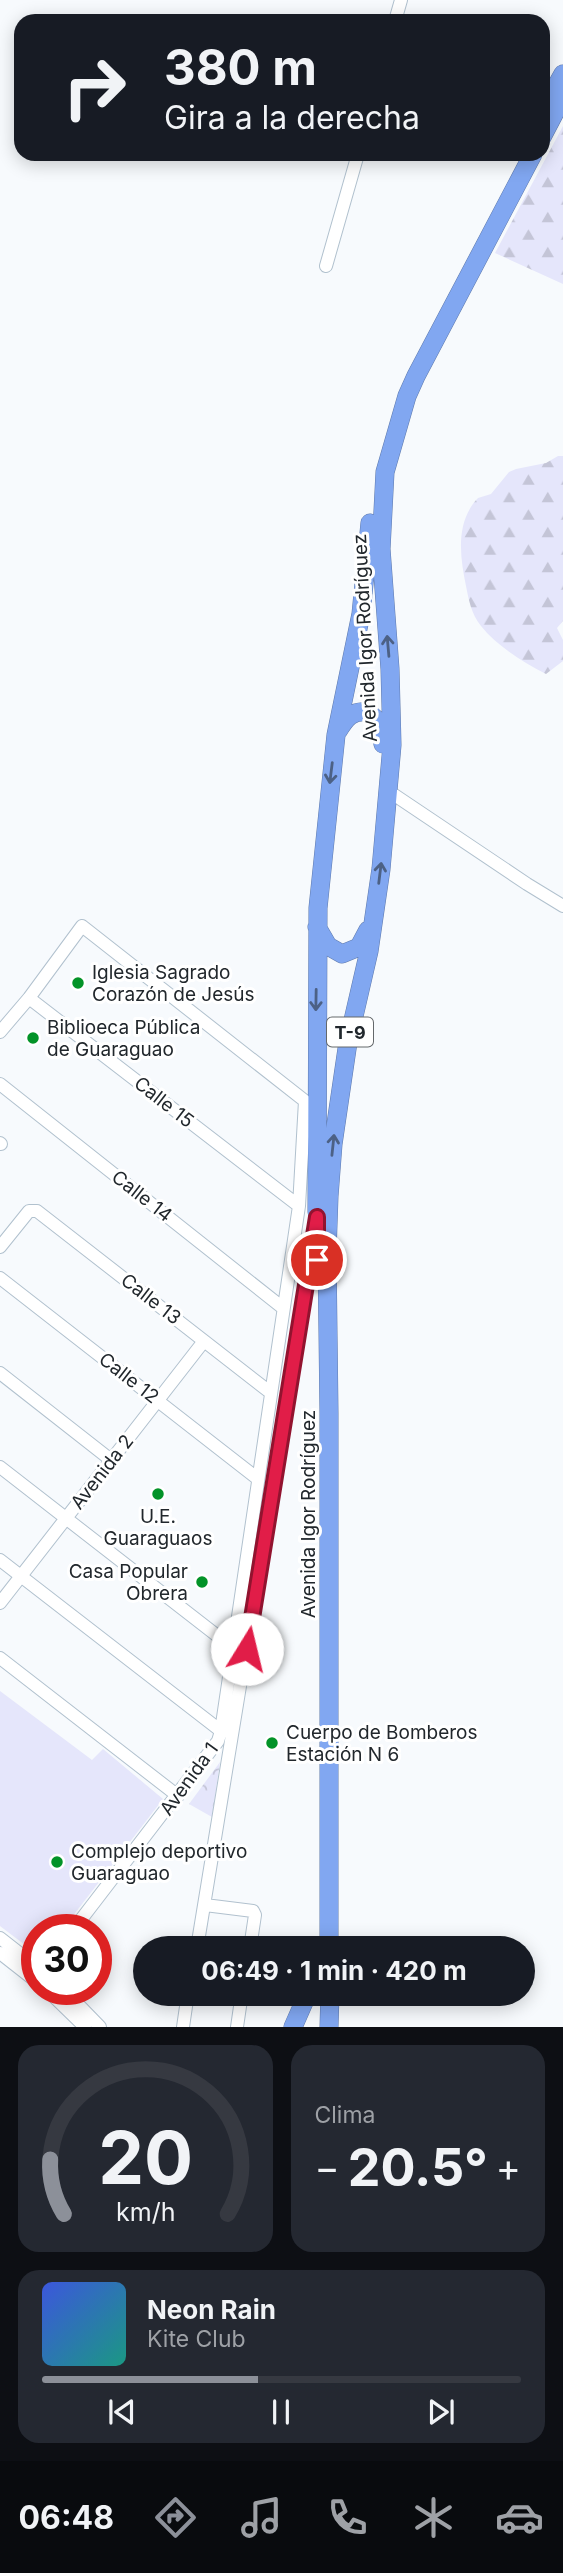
<!DOCTYPE html>
<html lang="es">
<head>
<meta charset="utf-8">
<style>
  body { margin:0; font-family:Inter,sans-serif; background:#242831; color:#f1f3f6; height:100vh; display:flex; flex-direction:column; font-size:26px; white-space:nowrap }
  * { box-sizing:border-box; margin:0 }
  p { font-size:23px; color:#9ea1a6 }
  .icon { flex:none; width:38px; height:38px; fill:none; stroke:currentColor; stroke-width:2; stroke-linecap:round; stroke-linejoin:round }
  .map { position:relative; height:2027px; overflow:hidden }
  .side { display:flex; flex-direction:column; gap:18px; padding:18px; background:#0d0f14; flex:1 }
  .side>* { flex:none }
  .top-card { position:absolute; left:14px; top:14px; width:536px; height:147px; border-radius:21px; box-shadow:0 4px 18px #0003; background:#171b24; color:#f1f3f6; overflow:hidden }
  .speed { position:absolute; left:21px; top:1914px; display:flex; gap:14px; font-size:35px; font-weight:700; text-align:center }
  .speed>* { display:grid; place-content:center; width:91px; height:91px; border-radius:50%; background:#171b24; box-shadow:0 4px 18px #0003; line-height:1 }
  .speed .limit { border:10px solid #d22; background:#fff; color:#111 }
  .pin { position:absolute; display:grid; place-items:center; width:60px; height:60px; color:#fff; margin:-30px; border:4px solid #fff; border-radius:50%; box-shadow:0 2px 7px #0007 }
  .me { position:absolute; width:77px; margin:-38px; rotate:9deg; stroke-linejoin:round; filter:drop-shadow(0 0 5px #0008) }
  .turn { display:flex; align-items:center; gap:24px; height:147px; padding:0 35px; font-size:32px }
  .turn .icon { width:91px; height:91px; stroke-width:2.5 }
  .turn b { display:block; font-size:49px; line-height:60px }
  .big { font-size:52px; font-weight:700; line-height:1.1 }
  .side .widget { flex:1; display:flex; flex-direction:column; justify-content:center; gap:10px; min-width:0; padding:0 24px; border-radius:21px; background:#242831 }
  .side .dial { align-items:center; gap:0 }
  .dial svg { height:182px; overflow:visible; fill:none; stroke:#363941; stroke-width:7; stroke-linecap:round; text-anchor:middle }
  .dial text { fill:#f1f3f6; stroke:none }
  .song { display:flex; align-items:center; gap:21px }
  .cover { width:84px; height:84px; border-radius:10px; background:linear-gradient(135deg,hsl(230 70% 55%),hsl(170 70% 35%)) }
  .played { height:7px; border-radius:4px; background:linear-gradient(90deg,#8c9099 45%,#363941 45%) }
  .keys { display:flex; justify-content:space-around; direction:ltr }
  .heat { display:flex; justify-content:space-between; align-items:center; font-size:38px; direction:ltr }
  .side .tiles { flex:1; display:grid; gap:18px; grid-template-columns:1fr 1fr }
  .widget:last-child { grid-column:span 2 }
  .trip { position:absolute; left:133px; top:1936px; width:402px; height:70px; border-radius:35px; background:#171b24; box-shadow:0 4px 18px #0003; font-weight:700; line-height:70px; text-align:center }
  .dock { display:flex; height:112px; justify-content:space-around; align-items:center; background:#090b0e; color:#9ea1a6 }
  .dock .icon { width:49px; height:49px }
  .dock .on { color:#8c9099 }
  .dock b { font-size:32px; color:#f1f3f6 }
  .map>svg:first-child { display:block }
  .forest { fill:url(#forest-firs) }
  .park { fill:url(#park-crowns) }
  .pitch { fill:#e5e6fb }
  .lines { fill:none; stroke-linecap:round; stroke-linejoin:round }
  .minor-casing { stroke:#b1c1ce; stroke-width:14 }
  .highway-casing { stroke:#5f7aac; stroke-width:19 }
  .minor { stroke:#fff; stroke-width:12 }
  .highway { stroke:#81a7f1; stroke-width:18 }
  .oneway { stroke:#4c6185 }
  .route-casing { stroke:#92132f; stroke-width:18 }
  .route { stroke:#e11d48; stroke-width:12 }
  .poi-dot { fill:#039328; stroke:#fff; stroke-width:2.5 }
  .labels { text-anchor:middle; dominant-baseline:central; stroke-width:6; stroke-linejoin:round; paint-order:stroke }
  .shield { fill:#fff; stroke:#64686b; stroke-width:2 }
  .shield-label { font-size:18px; font-weight:bold; fill:#21272c }
  .street-label { font-size:19px; fill:#21272c; stroke:#fff }
  .poi-label { font-size:19px; fill:#21272c; stroke:#fff; text-anchor:start }
</style>
</head>
<body>
<div class="map">
<svg width="563" height="2027" viewBox="0 0 563 2027">
  <defs>
    <pattern id="forest-firs" width="22" height="20" patternUnits="userSpaceOnUse" patternTransform="scale(1.75)"><rect width="22" height="20" fill="#e5e6fb"/><path d="M5 1l3.5 6h-7zM16 11l3.5 6h-7z" fill="#c4c5d7"/></pattern>
    <pattern id="park-crowns" width="20" height="18" patternUnits="userSpaceOnUse" patternTransform="scale(1.75)"><rect width="20" height="18" fill="#e5e6fb"/><path d="M2 6a3 3 0 1 1 6 0M12 15a3 3 0 1 1 6 0" fill="none" stroke="#c4c5d7"/></pattern>
  </defs>
  <rect width="100%" height="100%" fill="#f7fafd"/>
  <path class="forest" d="M563,126V284L495,253Z
    M558,456H563V621L557,628L563,640V661L546,674C523,662 497,646 481,626C471,613 469,601 466,586C460,557 455,522 478,498L491,494L509,472L516,469L546,463Z"/>
  <path class="park" d="M220,1762L212,1817L189,1804Z"/>
  <path class="pitch" d="M0,1691L92,1760L103,1749L163,1799L62,1930H37V1954L0,1926Z"/>
  <g class="lines">
    <g class="minor-casing">
      <path id="minor" d="M395,21L401,0
        M326,266L358,154
        M387,790L527,884L563,906
        M29,998L299,1206
        M0,1032L29,998L82,926L305,1101L299,1206L221,1731L218,1741L73,1930
        M0,1084L283,1308
        M0,1143L1,1144
        M0,1247L29,1211H37L271,1393
        M0,1278L258,1479
        M0,1373L111,1460
        M0,1467L233,1648
        M0,1560L221,1731
        M0,1603L204,1341
        M0,1658L178,1796
        M205,1905L253,1911L255,1915L250,1948
        M0,1938L37,1967
        M197,1948L317,1217
        M0,1953L37,1982
        M47,1990L85,2027
        M64,1990L100,2027
        M183,2027L188,1993
        M237,2027L242,1993"/>
    </g>
    <g class="highway-casing">
      <path id="highway" d="M544,108L563,74
        M542,137L563,97
        M338,731C346,718 352,710 368,712L379,722L383,744
        M317,927L328,946L342,954L359,947L368,930
        M317,1212L318,908L336,735L361,614L370,523
        M329,1948V1413L327,1253L329,1196L333,1144L348,1042L369,951L381,869L392,745L390,669L381,549L385,472L407,396L416,376L533,154
        M293,2027L308,1993
        M329,2027L330,1993"/>
    </g>
    <use href="#minor" class="minor"/>
    <use href="#highway" class="highway"/>
  </g>
  <defs><path id="oneway-shaft" d="M-6 0H5M1.5-3L5.5 0L1.5 3" fill="none" stroke-width="1.6" stroke-linecap="round" stroke-linejoin="round" transform="scale(1.75)"/></defs>
  <g class="oneway">
    <use href="#oneway-shaft" transform="translate(388 646) rotate(-95)"/>
    <use href="#oneway-shaft" transform="translate(331 773) rotate(97)"/>
    <use href="#oneway-shaft" transform="translate(380 873) rotate(-83)"/>
    <use href="#oneway-shaft" transform="translate(316 1000) rotate(91)"/>
    <use href="#oneway-shaft" transform="translate(333 1145) rotate(-84)"/>
  </g>
  <g class="lines">
    <g class="route-casing">
      <path id="route" d="M247,1649L317,1217V1260"/>
    </g>
    <use href="#route" class="route"/>
  </g>
  <g class="poi-dot">
    <circle cx="78" cy="983" r="7"/>
    <circle cx="33" cy="1038" r="7"/>
    <circle cx="158" cy="1494" r="7"/>
    <circle cx="202" cy="1582" r="7"/>
    <circle cx="272" cy="1743" r="7"/>
    <circle cx="57" cy="1862" r="7"/>
  </g>
  <g class="labels">
    <rect class="shield" x="327" y="1017.5" width="46" height="29" rx="5"/>
    <g class="shield-label">
      <text x="350" y="1032">T-9</text>
    </g>
    <g class="street-label">
      <text transform="translate(365 638) rotate(-93)">Avenida Igor Rodríguez</text>
      <text transform="translate(164 1102) rotate(38)">Calle 15</text>
      <text transform="translate(142 1196) rotate(38)">Calle 14</text>
      <text transform="translate(151 1299) rotate(38)">Calle 13</text>
      <text transform="translate(129 1378) rotate(38)">Calle 12</text>
      <text transform="translate(102 1472) rotate(-52)">Avenida 2</text>
      <text transform="translate(308 1514) rotate(-90)">Avenida Igor Rodríguez</text>
      <text transform="translate(189 1779) rotate(-54)">Avenida 1</text>
    </g>
    <g class="poi-label">
      <text x="92" y="972">Iglesia Sagrado<tspan x="92" dy="22">Corazón de Jesús</tspan></text>
      <text x="47" y="1027">Biblioeca Pública<tspan x="47" dy="22">de Guaraguao</tspan></text>
      <text x="158" y="1516" text-anchor="middle">U.E.<tspan x="158" dy="22">Guaraguaos</tspan></text>
      <text x="188" y="1571" text-anchor="end">Casa Popular<tspan x="188" dy="22">Obrera</tspan></text>
      <text x="286" y="1732">Cuerpo de Bomberos<tspan x="286" dy="22">Estación N 6</tspan></text>
      <text x="71" y="1851">Complejo deportivo<tspan x="71" dy="22">Guaraguao</tspan></text>
    </g>
  </g>
</svg>
<div class="speed"><div class="limit">30</div></div>
<div class="pin" style="left:317px;top:1260px;background:#d93025"><svg class="icon" aria-label="arrive" viewBox="0 0 24 24"><path d="M6 21V4h12l-3 4 3 4H6"/></svg></div>
<svg class="me" style="left:247px;top:1649px" viewBox="-20 -20 40 40"><circle r="19" fill="#fff"/><path d="M0-13L10 11 0 6-10 11z" fill="#e11d48"/></svg>
<div class="trip">06:49 · 1 min · 420 m</div>
<div class="top-card">
<div class="turn"><svg class="icon" aria-label="right" viewBox="0 0 24 24"><path d="M7 20v-9h11M14 6l5 5-5 5"/></svg><div><b>380 m</b>Gira a la derecha</div></div>
</div>
</div>
<section class="side">
<div class="tiles">
<div class="widget dial"><svg viewBox="0 0 100 80">
<path d="M14 69A42 42 0 1 1 86 69"/>
<path d="M14 69A42 42 0 0 1 8 45" stroke="#8c9099"/>
<text x="50" y="56" font-size="32" font-weight="700">20</text>
<text x="50" y="72" font-size="11">km/h</text>
</svg></div>
<div class="widget"><p>Clima</p>
<div class="heat"><a>−</a><b class="big">20.5°</b><a>+</a></div>
</div>
<div class="widget">
<div class="song"><i class="cover"></i><div><b>Neon Rain</b><p>Kite Club</p></div></div>
<div class="played"></div>
<div class="keys"><svg class="icon" aria-label="previous" viewBox="0 0 24 24"><path d="M18 5L8 12l10 7zM5 5v14"/></svg><svg class="icon" aria-label="pause" viewBox="0 0 24 24"><path d="M8 5v14M16 5v14"/></svg><svg class="icon" aria-label="next" viewBox="0 0 24 24"><path d="M6 5l10 7-10 7zM19 5v14"/></svg></div>
</div>
</div>
</section>
<nav class="dock">
<b>06:48</b>
<svg class="icon on" aria-label="directions" viewBox="0 0 24 24"><path d="M12 3l9 9-9 9-9-9zM9 14v-3h6M13 9l2 2-2 2"/></svg>
<svg class="icon" aria-label="music" viewBox="0 0 24 24"><path d="M9 18V5l10-2v13"/><circle cx="6" cy="18" r="3"/><circle cx="16" cy="16" r="3"/></svg>
<svg class="icon" aria-label="phone" viewBox="0 0 24 24"><path d="M5 4h4l2 5-3 2q2 4 5 5l2-3 5 2v4C11 20 4 13 5 4z"/></svg>
<svg class="icon" aria-label="climate" viewBox="0 0 24 24"><path d="M12 3v18M4 7l16 10M4 17L20 7"/></svg>
<svg class="icon" aria-label="car" viewBox="0 0 24 24"><path d="M5 17H2v-5l4-1 3-4h7l3 4 3 1v5h-3M9 17h6M6 11h13"/><circle cx="7" cy="17" r="2"/><circle cx="17" cy="17" r="2"/></svg>
</nav>
</body>
</html>
